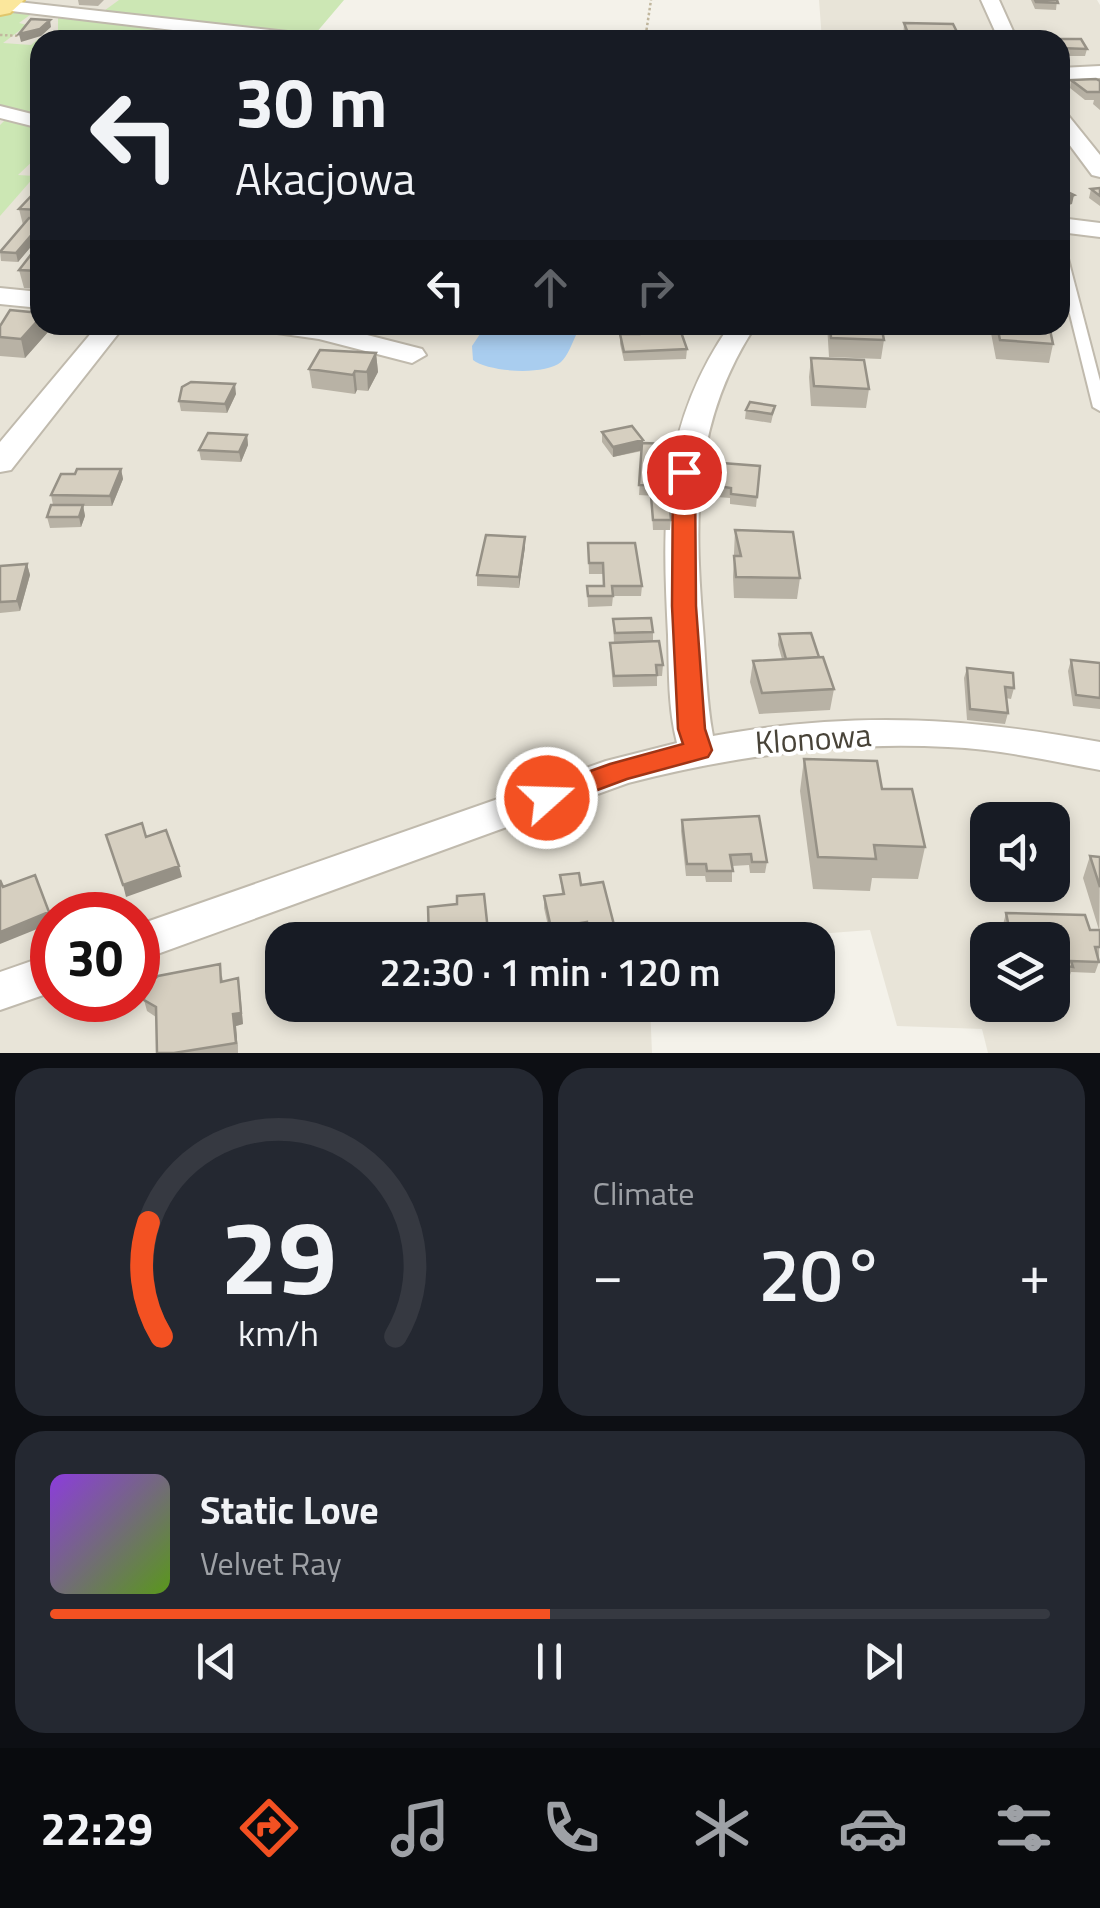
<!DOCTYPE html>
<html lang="en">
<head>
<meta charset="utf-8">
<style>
  body { margin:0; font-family:"Titillium Web",sans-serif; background:#242831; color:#f1f3f6; height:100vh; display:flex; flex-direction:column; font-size:38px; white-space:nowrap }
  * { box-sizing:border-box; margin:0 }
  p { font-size:32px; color:#9ea1a6 }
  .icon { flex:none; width:55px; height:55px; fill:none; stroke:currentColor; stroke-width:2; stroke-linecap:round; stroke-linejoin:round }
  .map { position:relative; height:1053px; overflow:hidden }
  .details { display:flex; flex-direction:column; gap:15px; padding:15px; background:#0d0f14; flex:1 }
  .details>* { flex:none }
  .hud { position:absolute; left:30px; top:30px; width:1040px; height:305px; border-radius:30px; box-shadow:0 5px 15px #0003; background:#171b24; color:#f1f3f6; overflow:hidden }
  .controls { position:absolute; left:970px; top:802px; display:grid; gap:20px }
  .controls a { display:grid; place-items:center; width:100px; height:100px; border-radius:20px; background:#171b24; box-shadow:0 5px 15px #0003; font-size:50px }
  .speed { position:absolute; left:30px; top:892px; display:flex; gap:20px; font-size:50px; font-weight:700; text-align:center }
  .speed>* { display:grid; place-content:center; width:130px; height:130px; border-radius:50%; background:#171b24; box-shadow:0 5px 15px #0003; line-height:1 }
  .speed .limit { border:15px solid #d22; background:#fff; color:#111 }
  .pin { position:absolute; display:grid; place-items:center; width:85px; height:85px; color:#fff; margin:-42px; border:5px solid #fff; border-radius:50%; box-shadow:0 2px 10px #0007 }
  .me { position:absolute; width:110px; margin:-55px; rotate:70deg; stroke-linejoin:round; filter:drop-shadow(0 0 8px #0008) }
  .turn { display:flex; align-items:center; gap:35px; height:210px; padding:0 40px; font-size:45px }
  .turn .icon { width:130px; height:130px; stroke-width:2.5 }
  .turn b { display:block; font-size:70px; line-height:85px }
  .lanes { display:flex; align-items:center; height:95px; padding:0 40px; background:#0003; justify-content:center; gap:50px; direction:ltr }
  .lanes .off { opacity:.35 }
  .big { font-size:75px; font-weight:600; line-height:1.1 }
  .details .card { flex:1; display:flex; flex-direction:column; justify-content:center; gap:15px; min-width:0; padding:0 35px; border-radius:30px; background:#242831 }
  .details .dial { align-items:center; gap:0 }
  .dial svg { height:260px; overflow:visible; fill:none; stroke:#363941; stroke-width:7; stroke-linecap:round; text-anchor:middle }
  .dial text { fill:#f1f3f6; stroke:none }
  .song { display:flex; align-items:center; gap:30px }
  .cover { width:120px; height:120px; border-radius:15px; background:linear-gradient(135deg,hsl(270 70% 55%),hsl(90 70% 35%)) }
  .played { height:10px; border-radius:5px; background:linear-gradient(90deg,#f35122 50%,#363941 50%) }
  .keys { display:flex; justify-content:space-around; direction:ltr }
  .heat { display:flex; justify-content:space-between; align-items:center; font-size:55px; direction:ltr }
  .details .tiles { flex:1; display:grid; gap:15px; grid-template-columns:1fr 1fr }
  .card:last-child { grid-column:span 2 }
  .trip { position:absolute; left:265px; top:922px; width:570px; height:100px; border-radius:30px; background:#171b24; box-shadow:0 5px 15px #0003; font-weight:600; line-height:100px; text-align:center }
  .tabs { display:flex; height:160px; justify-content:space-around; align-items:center; background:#090b0e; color:#9ea1a6 }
  .tabs .icon { width:70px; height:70px }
  .tabs .selected { color:#f35122 }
  .tabs b { font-size:45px; color:#f1f3f6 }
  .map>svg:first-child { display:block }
  .residential { fill:#e8e4d8; fill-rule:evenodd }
  .green { fill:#cce7b4 }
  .water { fill:#a9cdef }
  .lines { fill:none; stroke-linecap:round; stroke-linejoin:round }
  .lane-casing { stroke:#c0baad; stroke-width:4 }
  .street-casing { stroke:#c0baad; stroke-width:4 }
  .primary-casing { stroke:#e0c66c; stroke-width:4 }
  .path { stroke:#c1b79e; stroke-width:2.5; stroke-dasharray:2.5 2.5; stroke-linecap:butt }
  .lane { fill:#fff; fill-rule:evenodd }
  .street { fill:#fff; fill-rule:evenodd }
  .primary { fill:#fbe79c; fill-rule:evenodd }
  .wall { fill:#b8b2a5 }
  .shaded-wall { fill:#969186 }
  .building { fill:#d6cfc0; stroke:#969186; stroke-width:2.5 }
  .route { fill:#f35122; stroke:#9e3516; stroke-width:2.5 }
  .labels { text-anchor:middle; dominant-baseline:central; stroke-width:8; stroke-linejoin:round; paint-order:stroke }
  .near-street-label { font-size:32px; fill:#484338; stroke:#fff }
</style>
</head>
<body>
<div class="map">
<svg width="1100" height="1053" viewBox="0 0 1100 1053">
  <rect width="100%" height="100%" fill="#f4f2ea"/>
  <path class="residential" d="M0,0H133L277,40H40V325H1060V40H822L819,0H1097L1100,5V1053H988L982,1029L897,1026L870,930L741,940H282V1005H650L652,1053H0ZM988,820H1052V885H988ZM52,915H138V1000H52ZM988,940H1052V1005H988Z"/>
  <path class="green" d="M119,0H344L310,40L101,13Z
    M21,11L34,12L19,23L27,25L3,43L31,45L38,39L52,40L58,34V16L195,34L194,40H40V119L0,110V14Z
    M6,119L40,127V154L18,175L35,176L0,216V125Z"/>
  <path class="water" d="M486,325H563L577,333C573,341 568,356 561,362C544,376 489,372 473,360L472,346Z"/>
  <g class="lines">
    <g class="lane-casing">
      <path id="lane" d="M1060,248L1066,251L1100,381V411L1093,407L1060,274Z"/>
    </g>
    <g class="street-casing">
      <path id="street" d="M0,0L306,34L315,40H258L3,10Z
        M981,0H999L1017,40H999Z
        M1100,66V78L1060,80V68Z
        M0,106L40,116V128L0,118Z
        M1060,112L1067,114L1100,155V177L1092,175L1060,132Z
        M1060,218L1100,223V237L1060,232Z
        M0,288L40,292V308L0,304Z
        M98,325H125L11,470L0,472V442Z
        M259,325H328L422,349L426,355L412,363L319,339L263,331Z
        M730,325H756C692,422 694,516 703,628C706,664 706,700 713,736C851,711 963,717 1100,742V770C1050,761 999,749 948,747C840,741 733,756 628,783L138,961V925L606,761L677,743C668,708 669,671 668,635C662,517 660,426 730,325Z
        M52,954V992L0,1010V972Z"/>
    </g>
    <g class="primary-casing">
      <path id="primary" d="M0,0H24L10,13L0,15Z"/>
    </g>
    <path class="path" d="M0,35L22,36
      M645,40L651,0"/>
    <use href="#lane" class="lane"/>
    <use href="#street" class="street"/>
    <use href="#primary" class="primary"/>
  </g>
  <path class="wall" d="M78,0H104L98,6L79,5Z
    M1031,0H1057L1056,10L1035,9Z
    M904,23L958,34L957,40H903Z
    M1042,39H1081L1087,49L1085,56H1060V40H1042Z
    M1071,80L1100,81V110L1093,104L1094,100H1085L1070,88Z
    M1100,188V206L1089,198L1091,189Z
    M40,195V236L18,262L1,261L0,251L23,225L19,209Z
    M40,243V289L24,288L19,270Z
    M827,325H890H881L884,340L881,359L829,357Z
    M993,325H1049L1053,344L1049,363L996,359L991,333Z
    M0,326L48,332L25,358L0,356Z
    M638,329L674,332L687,349L686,359L624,361L620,344V334H638Z
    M376,353L378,372L368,391L357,390L355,394L312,388L309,369Z
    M811,358L869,389L866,408L811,406L809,377Z
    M236,394L227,413L181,411L179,401Z
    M775,406L771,423L745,419L746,410Z
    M602,432L643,443L673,444L671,497L639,495L642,451L613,457L602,442Z
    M247,435L248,445L241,462L201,460L199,450Z
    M722,463L760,466L756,507L730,504V498L717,497Z
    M121,469L123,479L112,506H83L85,516L81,527L50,528L47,517L53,505L51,495L75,474Z
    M651,496L671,520L670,530H653Z
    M735,530L800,578L797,599L734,598L733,577Z
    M525,537V547L519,588L477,586V575Z
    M588,543L642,586L641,596H613L612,606L588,607L587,586H604L603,574H589Z
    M27,564L30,575L20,611L0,613V566Z
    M613,619L653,632V641L663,665L662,676H657V686L613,687L610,654V643H614Z
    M779,634L819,657L834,689L830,710L759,714L750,682L753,661L782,659L778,645Z
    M1071,660L1100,663V709L1073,706L1068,671Z
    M967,668L1014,688L1011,699L1006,698L1008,713L1005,724L967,720L964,678Z
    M804,759L882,789L925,847L918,879L872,878L870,891L813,889L800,791Z
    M682,820L767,862L765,873H750L749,865L732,866V882H706L705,876H686L681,831Z
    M1090,856L1100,857L1099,962L1095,973L1071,972L1069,978L1052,976V940H999L1006,913L1090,930H1099L1083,878Z
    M560,875L581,885L614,925L613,936L588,940L587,933L551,939L544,908V896L562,894Z
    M222,976L223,981L240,989L243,1024L236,1026L238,1053H157L156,1017L147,1011L144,1000Z
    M281,1005H341V1012L283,1016Z"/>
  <path class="shaded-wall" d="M50,20L51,27L41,36L21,42L19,34Z
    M1074,195L1072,204L1060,208V200Z
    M40,225V236L18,262L16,253Z
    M40,318V325H47L48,332L25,358L21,339Z
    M376,353L378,372L368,391L367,372Z
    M355,371L357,390L355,394L353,375Z
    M235,384L236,394L227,413L225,404Z
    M247,435L248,445L241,462L239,452Z
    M643,440V450L613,457V447Z
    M121,469L123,479L112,506L110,496Z
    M83,505L85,516L81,527L79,517Z
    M525,537V547L519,588V577Z
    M27,564L30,575L20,611L17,601Z
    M179,866L182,877L126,897L123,885Z
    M49,912L52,923L0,944V932Z
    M238,978L243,1024L236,1026L238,1053L233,1014Z"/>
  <path class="building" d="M1035,0H1057L1058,3L1036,2Z
    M31,19L50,20L40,29L19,34Z
    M904,23L953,24L958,34L908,33Z
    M1042,39H1081L1087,49L1060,48V40H1043Z
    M1096,79L1100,81V92H1087L1071,80Z
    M1100,188V196L1091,189Z
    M1063,190L1074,195L1060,200V191Z
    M33,194L40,195V210L19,209Z
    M29,218L40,219V225L16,253L0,252Z
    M40,243V271L19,270Z
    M10,310L40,313V318L21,339L0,337V326Z
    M830,325H881L884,340L831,338Z
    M997,325H1049L1053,344L1000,340Z
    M672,327L674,332H681L687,349L624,352L620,334H639L638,329Z
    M320,350L376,353L367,372L355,371L353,375L309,369Z
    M811,358L864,360L869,389L814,386Z
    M191,382L235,384L225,404L179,401L182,387Z
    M750,402L775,406L772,414L746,410Z
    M632,426L643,440L613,447L602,432Z
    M208,433L247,435L239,452L199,450Z
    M642,443L673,444L671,486L639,485Z
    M722,463L760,466L757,497L731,494V488L718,486Z
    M77,469H121L110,496L51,495L61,474H75Z
    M651,496L669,497L671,520H653Z
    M51,505H83L79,517H47Z
    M735,530L793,532L800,578L736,577L734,556H741Z
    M486,535L525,537L519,577L477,575Z
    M588,543H635L642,586H612L613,596H588L587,586H604L603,563H589Z
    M27,564L17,601L0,602V566Z
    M651,618L653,632L615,633L613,619Z
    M811,633L819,657L786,659L779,634Z
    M659,641L663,665H656L657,675L614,676L610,643Z
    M823,657L834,689L762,693L753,661Z
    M1071,660L1100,663V698L1076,695Z
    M967,668L1013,673L1014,688L1005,687L1008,713L970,709Z
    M804,759L877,761L882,789H912L925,847L874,845L876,859L818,857Z
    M759,816L767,862H752L751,854L730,855L733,871H707L706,864H687L682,820Z
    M142,823L146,837L166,830L179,866L123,885L106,835Z
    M1090,856L1100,857V887Z
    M579,873L581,885L603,882L614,925L588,928L587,922L551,928L544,896L564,894L560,875Z
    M35,875L49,912L0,932V880L3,887Z
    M484,894L489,940H453V939L429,940L428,907L457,904V896Z
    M1006,913L1085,915L1090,930H1100V947H1095L1099,962L1071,961L1073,967L1052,964V940H1005L1002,927H1009Z
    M220,964L221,982L238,978L241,1013L233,1014L236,1043L174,1053H157L156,1007L144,1000V987L158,976Z"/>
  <path class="route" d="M684,466L695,472L696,606L705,729L712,750L708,757L627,779L557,805L547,808L537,805L533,798L537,790L610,764L683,744L678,729L672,606L673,472Z"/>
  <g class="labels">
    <g class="near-street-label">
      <text transform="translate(813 738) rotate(-4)">Klonowa</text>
    </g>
  </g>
</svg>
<div class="controls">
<a><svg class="icon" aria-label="sound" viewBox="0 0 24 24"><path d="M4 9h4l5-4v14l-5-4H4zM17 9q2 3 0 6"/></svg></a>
<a><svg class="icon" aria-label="layers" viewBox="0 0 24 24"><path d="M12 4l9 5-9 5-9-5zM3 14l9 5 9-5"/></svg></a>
</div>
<div class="speed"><div class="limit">30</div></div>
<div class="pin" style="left:684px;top:472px;background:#d93025"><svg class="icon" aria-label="arrive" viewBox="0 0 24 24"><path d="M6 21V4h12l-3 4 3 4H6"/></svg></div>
<svg class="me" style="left:547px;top:798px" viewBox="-20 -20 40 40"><circle r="17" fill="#f35122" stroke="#fff" stroke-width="3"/><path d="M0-11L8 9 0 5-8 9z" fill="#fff"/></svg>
<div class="trip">22:30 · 1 min · 120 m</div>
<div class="hud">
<div class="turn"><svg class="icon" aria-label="left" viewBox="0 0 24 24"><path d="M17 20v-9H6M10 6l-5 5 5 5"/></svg><div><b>30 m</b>Akacjowa</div></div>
<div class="lanes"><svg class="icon" aria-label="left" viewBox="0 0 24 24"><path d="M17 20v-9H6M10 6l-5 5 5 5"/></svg><svg class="icon off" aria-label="ahead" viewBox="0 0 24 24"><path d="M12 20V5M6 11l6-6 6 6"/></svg><svg class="icon off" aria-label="right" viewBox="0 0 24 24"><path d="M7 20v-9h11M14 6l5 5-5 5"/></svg></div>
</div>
</div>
<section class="details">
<div class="tiles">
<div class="card dial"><svg viewBox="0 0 100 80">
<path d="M14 69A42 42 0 1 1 86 69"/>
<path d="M14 69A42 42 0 0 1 10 34" stroke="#f35122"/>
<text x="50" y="56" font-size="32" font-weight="700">29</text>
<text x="50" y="72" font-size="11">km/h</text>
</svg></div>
<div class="card"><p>Climate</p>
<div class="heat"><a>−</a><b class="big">20°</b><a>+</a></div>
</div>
<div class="card">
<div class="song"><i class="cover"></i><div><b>Static Love</b><p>Velvet Ray</p></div></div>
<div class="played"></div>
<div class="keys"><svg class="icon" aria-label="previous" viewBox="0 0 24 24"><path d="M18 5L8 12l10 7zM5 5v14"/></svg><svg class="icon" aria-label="pause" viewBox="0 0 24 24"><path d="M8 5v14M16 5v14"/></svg><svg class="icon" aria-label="next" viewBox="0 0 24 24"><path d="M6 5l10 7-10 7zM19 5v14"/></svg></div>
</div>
</div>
</section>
<nav class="tabs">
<b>22:29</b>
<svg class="icon selected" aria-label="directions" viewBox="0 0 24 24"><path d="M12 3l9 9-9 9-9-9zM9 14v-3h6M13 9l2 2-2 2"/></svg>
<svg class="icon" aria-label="music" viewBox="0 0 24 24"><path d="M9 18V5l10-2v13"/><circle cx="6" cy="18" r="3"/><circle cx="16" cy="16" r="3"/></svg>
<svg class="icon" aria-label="phone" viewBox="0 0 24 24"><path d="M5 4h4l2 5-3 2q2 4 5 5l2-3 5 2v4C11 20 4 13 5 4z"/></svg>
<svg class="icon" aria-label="climate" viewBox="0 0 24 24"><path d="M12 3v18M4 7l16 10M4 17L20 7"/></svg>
<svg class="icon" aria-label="car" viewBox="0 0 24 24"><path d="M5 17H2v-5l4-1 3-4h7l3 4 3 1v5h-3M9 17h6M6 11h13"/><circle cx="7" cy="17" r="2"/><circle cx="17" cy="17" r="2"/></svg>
<svg class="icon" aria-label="filters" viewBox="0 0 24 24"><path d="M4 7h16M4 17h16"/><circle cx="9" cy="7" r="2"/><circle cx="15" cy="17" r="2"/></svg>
</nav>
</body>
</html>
